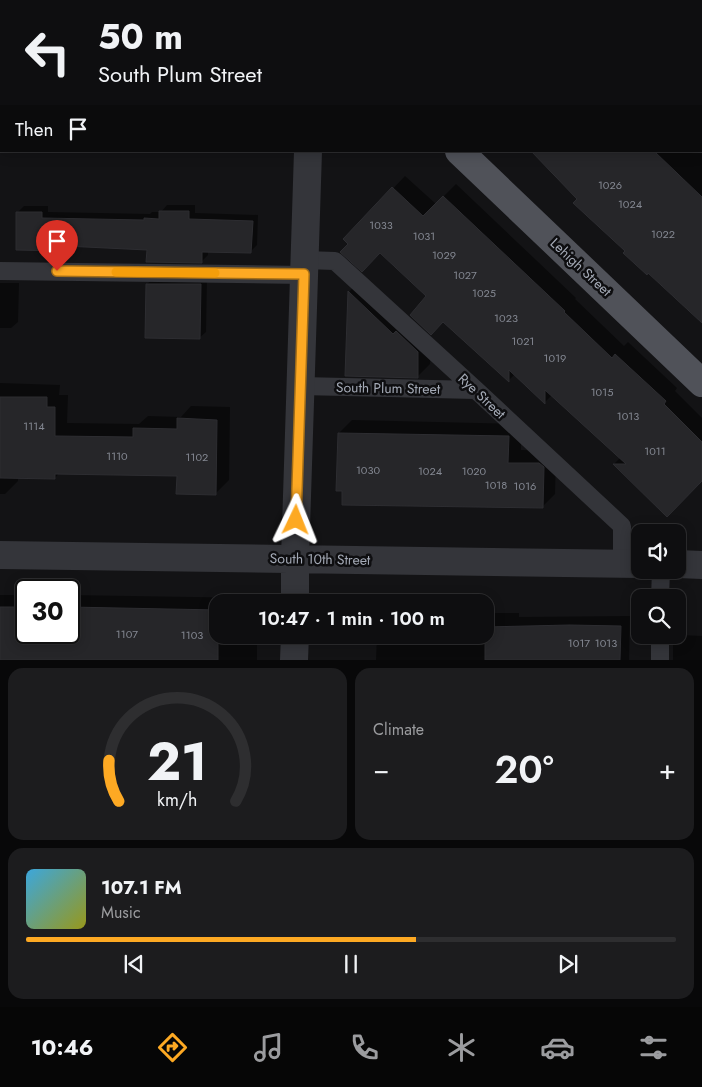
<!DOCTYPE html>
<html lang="en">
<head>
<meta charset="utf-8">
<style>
  body { margin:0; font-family:Jost,sans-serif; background:#1c1c1e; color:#f1f3f6; height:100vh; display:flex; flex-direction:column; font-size:19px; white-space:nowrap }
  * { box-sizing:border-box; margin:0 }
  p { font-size:16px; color:#9b9c9f }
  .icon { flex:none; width:28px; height:28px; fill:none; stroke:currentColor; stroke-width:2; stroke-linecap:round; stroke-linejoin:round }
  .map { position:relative; height:660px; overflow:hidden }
  .side { display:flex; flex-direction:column; gap:8px; padding:8px; background:#080809; flex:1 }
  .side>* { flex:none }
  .top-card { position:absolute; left:0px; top:0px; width:702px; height:152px; box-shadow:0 2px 12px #0003,0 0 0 1px #2e2e30; background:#0e0e10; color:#f1f3f6; overflow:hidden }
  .controls { position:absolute; left:631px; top:524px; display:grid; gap:10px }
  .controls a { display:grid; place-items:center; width:55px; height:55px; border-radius:10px; background:#0e0e10; box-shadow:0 2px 12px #0003,0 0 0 1px #2e2e30; font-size:25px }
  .speed { position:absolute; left:15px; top:579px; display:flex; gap:10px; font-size:25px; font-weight:700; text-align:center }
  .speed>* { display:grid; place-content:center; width:65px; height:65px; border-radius:50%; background:#0e0e10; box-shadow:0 2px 12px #0003,0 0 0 1px #2e2e30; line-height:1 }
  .speed .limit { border:2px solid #111; border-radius:8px; background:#fff; color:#111 }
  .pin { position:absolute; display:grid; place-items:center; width:42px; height:42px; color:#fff; margin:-51px -21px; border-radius:50% 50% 50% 0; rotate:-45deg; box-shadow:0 0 5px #0007 }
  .pin .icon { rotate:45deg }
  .me { position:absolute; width:55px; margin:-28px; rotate:2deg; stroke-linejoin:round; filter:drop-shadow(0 0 4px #0008) }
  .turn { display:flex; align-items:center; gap:18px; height:105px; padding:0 15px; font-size:22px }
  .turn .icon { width:65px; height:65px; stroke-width:2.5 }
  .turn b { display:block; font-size:35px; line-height:42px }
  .then { display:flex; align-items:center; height:48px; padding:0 15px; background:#0003; gap:10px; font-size:19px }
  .big { font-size:38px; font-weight:600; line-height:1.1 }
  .side .widget { flex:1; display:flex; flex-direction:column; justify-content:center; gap:8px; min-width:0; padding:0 18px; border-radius:15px; background:#1c1c1e }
  .side .dial { align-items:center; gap:0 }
  .dial svg { height:130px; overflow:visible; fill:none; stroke:#2e2e30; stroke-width:7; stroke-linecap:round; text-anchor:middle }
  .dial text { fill:#f1f3f6; stroke:none }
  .song { display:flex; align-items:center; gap:15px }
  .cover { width:60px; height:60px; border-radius:8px; background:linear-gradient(135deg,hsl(200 70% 55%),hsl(60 70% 35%)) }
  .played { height:5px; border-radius:2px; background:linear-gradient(90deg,#fda923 60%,#2e2e30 60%) }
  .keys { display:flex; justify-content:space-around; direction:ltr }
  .heat { display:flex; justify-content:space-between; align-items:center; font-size:28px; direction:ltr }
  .side .tiles { flex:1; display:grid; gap:8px; grid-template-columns:1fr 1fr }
  .widget:last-child { grid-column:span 2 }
  .trip { position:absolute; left:209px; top:594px; width:285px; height:50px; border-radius:15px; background:#0e0e10; box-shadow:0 2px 12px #0003,0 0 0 1px #2e2e30; font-weight:600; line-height:50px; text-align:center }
  .dock { display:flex; height:80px; justify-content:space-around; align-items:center; background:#060606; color:#9b9c9f }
  .dock .icon { width:35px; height:35px }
  .dock .current { color:#fda923 }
  .dock b { font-size:22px; color:#f1f3f6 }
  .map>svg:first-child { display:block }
  .shadow { fill:#0007 }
  .building { fill:#262629; stroke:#2d2d31 }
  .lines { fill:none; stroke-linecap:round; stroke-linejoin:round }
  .service { stroke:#34353a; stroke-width:18 }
  .minor { stroke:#34353a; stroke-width:28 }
  .primary { stroke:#505259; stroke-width:28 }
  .route-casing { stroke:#a46e17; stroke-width:12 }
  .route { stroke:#fda923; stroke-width:9 }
  .slow { stroke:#f59e0b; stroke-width:9 }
  .labels { text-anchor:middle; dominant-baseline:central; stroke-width:5; stroke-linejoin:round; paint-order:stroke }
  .number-label { font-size:11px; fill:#848892 }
  .street-label { font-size:14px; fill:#a4aab6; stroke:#0e0e10 }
</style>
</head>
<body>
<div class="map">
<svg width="702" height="660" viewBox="0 0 702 660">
  <rect width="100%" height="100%" fill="#131315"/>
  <path class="shadow" d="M357,0H513L512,1H358Z
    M647,0H702V9L701,1H647Z
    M0,48H1V145H0Z
    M701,72L702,73V322L626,251L579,199L598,151H701Z
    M166,151H233V152Z
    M405,176L436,204L456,184L576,298L575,299L624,346L628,342L677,388L675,391L702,418V480L614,464L620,458L552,395L545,402L515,374L509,380L428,297L380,252L350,244L345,239Z
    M167,205H195V213L258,215L257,245L251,251H208V255L201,262L148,249L68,245L64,249L18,212L24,206H48V212L150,214L152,212H161Z
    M154,278H207L206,332L199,338L147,284Z
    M361,279L431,338L430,364L417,377L349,292Z
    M0,283H19L18,322L11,328H0Z
    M0,383L60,385L59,395H68L67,423L139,424L148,416L181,417L191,406L230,407L229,480L216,493L178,475L60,472L55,478L18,477V481L5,494H0Z
    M352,420L521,424V450L552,451L556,454L555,494L542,507L339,433Z
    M0,595H26V632H69V595L258,598V602H218V635H257V660H0Z
    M485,613H519V617L630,616L629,660H376L377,635H485Z
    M681,635L702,636V660H673V643Z"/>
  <path class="building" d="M531,151H654L702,197V323L648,273L647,275L623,253L625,251L573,203L577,199Z
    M392,187L423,216L443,196L565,311L564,312L612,358L615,354L666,401L664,404L702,442V481L667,517L613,464H626L545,390V404L509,370V382L443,322L431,335L410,315L426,296L380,253L362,272L340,252L348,244L343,239Z
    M159,211H189V219L253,221L251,253L202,252V263L146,262L147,250L65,246V251L16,250V212H42V218L144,220V218L159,219Z
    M146,284H201L200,339L145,338Z
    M348,291L393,334L396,331L418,352V378L345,376Z
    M0,397H47V407H55V436L133,437V428L177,429V418L217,420L216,495L176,494L177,476L55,474V479L0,478Z
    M338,433L509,436L508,463H539L544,467L543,508L342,505V491H336Z
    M0,607H26V632H69V607L218,610V660H0Z
    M569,625L621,626L620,660H485V627Z"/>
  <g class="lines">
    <path class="service" d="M615,0L616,1
      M701,82L702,83
      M305,260L335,261L476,390L622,526V564
      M0,271L304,275
      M301,386L476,390
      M660,598L661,570
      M660,660V635"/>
    <path class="minor" d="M0,555L640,564
      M678,564L702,565
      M295,602V559L308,151
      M294,660L295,635"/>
    <path class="primary" d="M299,0L301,1
      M459,151L702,383"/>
  </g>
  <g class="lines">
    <g class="route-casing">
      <path id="route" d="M57,271L304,274L296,520"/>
    </g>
    <use href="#route" class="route"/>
    <path class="slow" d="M116,272L215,273"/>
  </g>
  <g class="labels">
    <g class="number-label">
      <text x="610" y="185">1026</text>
      <text x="630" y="204">1024</text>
      <text x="381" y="225">1033</text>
      <text x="663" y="234">1022</text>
      <text x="424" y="236">1031</text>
      <text x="444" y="255">1029</text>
      <text x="465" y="275">1027</text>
      <text x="484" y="293">1025</text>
      <text x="506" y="318">1023</text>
      <text x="523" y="341">1021</text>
      <text x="555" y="358">1019</text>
      <text x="602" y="392">1015</text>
      <text x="628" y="416">1013</text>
      <text x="34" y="426">1114</text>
      <text x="655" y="451">1011</text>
      <text x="117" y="456">1110</text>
      <text x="197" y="457">1102</text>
      <text x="368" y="470">1030</text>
      <text x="430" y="471">1024</text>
      <text x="474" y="471">1020</text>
      <text x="496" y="485">1018</text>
      <text x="525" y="486">1016</text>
      <text x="127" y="634">1107</text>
      <text x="192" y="635">1103</text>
      <text x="579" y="643">1017</text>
      <text x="606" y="643">1013</text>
    </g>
    <g class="street-label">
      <text transform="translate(581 267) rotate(43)">Lehigh Street</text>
      <text transform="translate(388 388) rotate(1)">South Plum Street</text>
      <text transform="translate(482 396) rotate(43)">Rye Street</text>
      <text transform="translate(320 559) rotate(1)">South 10th Street</text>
    </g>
  </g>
</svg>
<div class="controls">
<a><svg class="icon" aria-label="sound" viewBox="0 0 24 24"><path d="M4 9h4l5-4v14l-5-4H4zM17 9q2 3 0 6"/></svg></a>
<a><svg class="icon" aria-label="search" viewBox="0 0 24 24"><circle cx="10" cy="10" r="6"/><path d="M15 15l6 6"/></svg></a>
</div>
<div class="speed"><div class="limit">30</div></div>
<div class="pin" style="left:57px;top:271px;background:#d93025"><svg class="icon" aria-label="arrive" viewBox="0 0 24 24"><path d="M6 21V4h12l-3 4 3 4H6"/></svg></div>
<svg class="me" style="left:296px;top:520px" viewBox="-20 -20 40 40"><path d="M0-17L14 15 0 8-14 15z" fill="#fda923" stroke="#fff" stroke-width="4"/></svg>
<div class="trip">10:47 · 1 min · 100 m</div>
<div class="top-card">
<div class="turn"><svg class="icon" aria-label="left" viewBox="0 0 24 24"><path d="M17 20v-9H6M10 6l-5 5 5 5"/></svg><div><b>50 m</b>South Plum Street</div></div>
<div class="then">Then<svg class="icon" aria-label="arrive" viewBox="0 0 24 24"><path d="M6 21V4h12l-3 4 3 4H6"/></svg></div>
</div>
</div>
<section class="side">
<div class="tiles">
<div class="widget dial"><svg viewBox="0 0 100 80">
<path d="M14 69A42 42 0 1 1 86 69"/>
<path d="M14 69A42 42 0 0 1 8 44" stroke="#fda923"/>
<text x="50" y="56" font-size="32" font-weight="700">21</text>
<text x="50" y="72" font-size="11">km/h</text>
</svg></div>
<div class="widget"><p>Climate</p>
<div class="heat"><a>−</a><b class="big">20°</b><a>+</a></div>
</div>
<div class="widget">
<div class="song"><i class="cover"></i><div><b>107.1 FM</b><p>Music</p></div></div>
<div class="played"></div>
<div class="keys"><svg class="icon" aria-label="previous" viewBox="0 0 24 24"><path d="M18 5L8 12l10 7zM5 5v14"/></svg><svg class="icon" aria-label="pause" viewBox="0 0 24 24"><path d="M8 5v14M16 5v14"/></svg><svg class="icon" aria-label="next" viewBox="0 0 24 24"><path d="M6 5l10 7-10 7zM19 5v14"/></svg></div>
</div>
</div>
</section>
<nav class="dock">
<b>10:46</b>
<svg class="icon current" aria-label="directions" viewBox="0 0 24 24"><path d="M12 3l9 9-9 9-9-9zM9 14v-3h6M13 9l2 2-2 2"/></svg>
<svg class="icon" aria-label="music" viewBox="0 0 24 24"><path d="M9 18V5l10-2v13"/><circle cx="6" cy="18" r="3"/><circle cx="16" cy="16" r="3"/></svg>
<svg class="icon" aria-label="phone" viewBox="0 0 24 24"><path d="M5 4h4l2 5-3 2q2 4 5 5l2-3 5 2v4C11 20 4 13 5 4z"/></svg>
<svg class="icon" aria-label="climate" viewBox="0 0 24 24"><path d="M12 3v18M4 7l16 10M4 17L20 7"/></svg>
<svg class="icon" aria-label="car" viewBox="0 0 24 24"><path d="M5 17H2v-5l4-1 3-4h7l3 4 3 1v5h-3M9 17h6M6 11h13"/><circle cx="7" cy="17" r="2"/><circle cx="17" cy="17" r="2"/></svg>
<svg class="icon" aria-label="filters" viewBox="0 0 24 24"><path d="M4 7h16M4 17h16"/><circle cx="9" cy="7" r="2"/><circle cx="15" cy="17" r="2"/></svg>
</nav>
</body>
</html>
